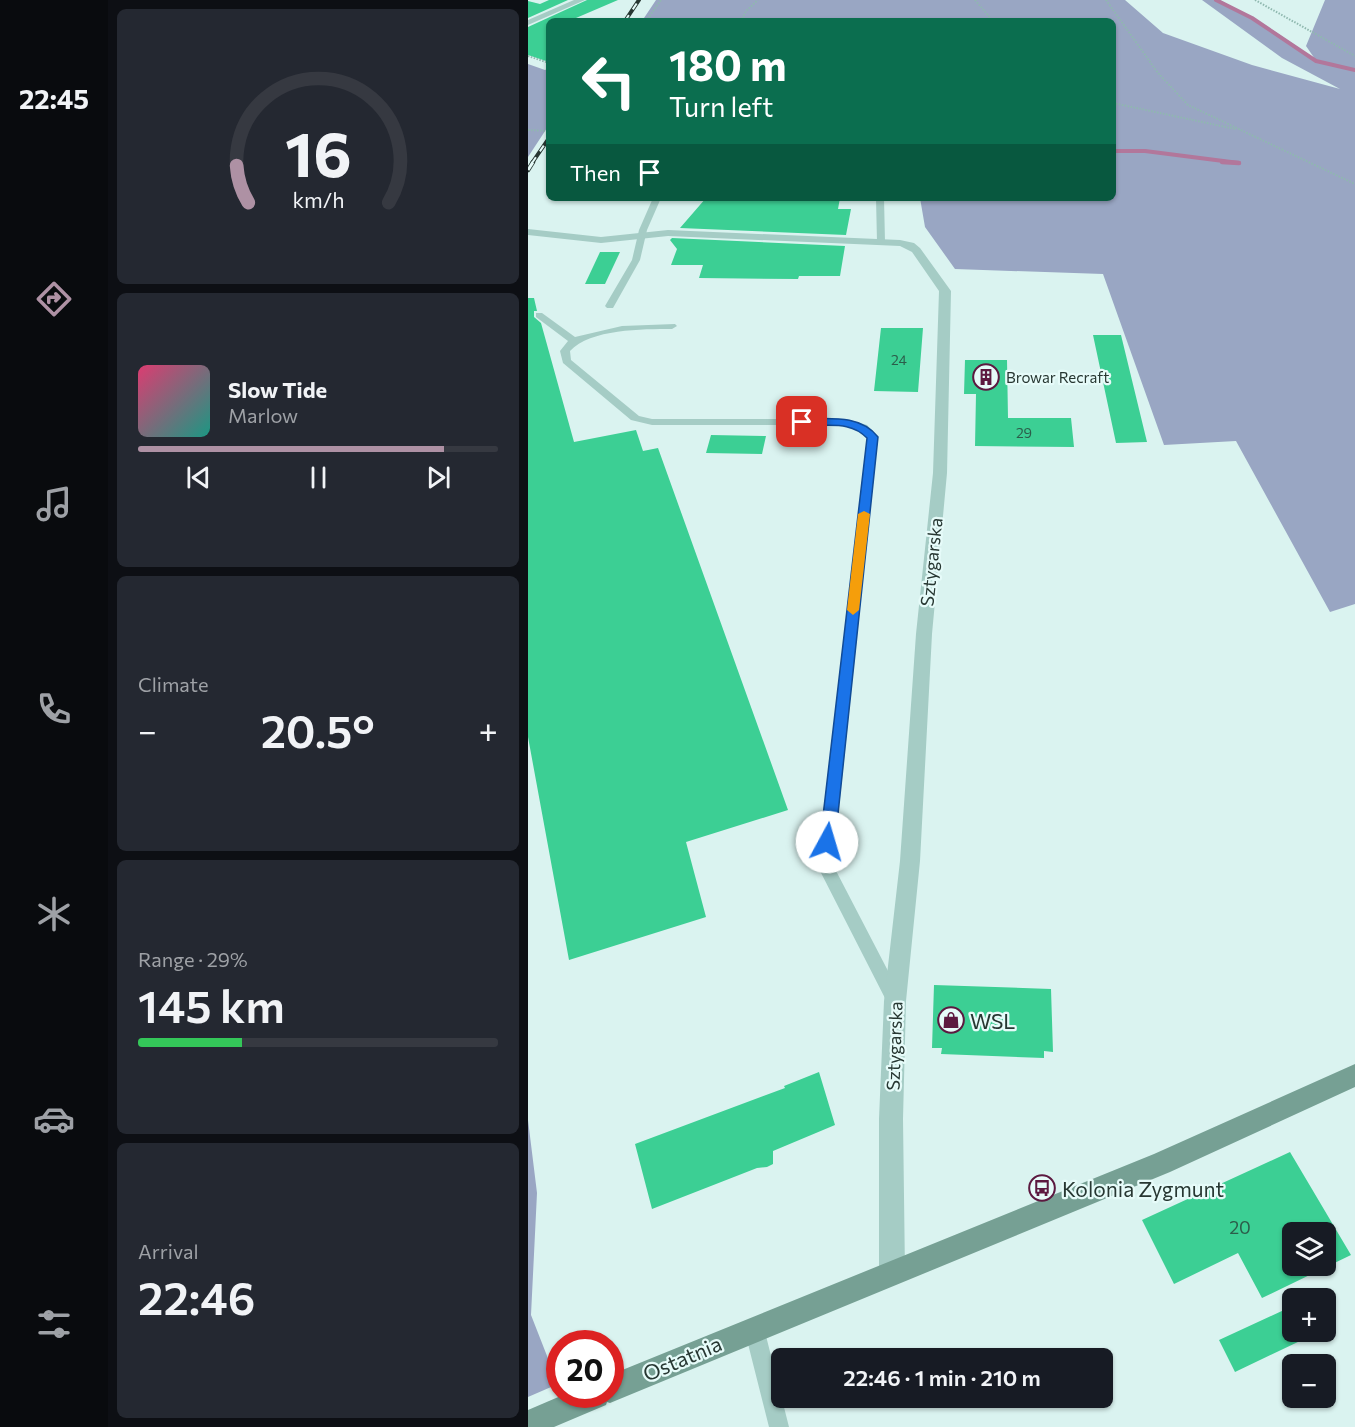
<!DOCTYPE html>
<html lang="en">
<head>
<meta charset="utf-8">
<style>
  body { margin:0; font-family:Commissioner,sans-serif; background:#242831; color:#f1f3f6; height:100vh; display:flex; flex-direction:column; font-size:22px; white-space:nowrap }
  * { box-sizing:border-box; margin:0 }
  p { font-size:20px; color:#9ea1a6 }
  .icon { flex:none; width:33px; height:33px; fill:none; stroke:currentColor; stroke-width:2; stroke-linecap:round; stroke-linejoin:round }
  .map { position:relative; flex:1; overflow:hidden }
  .side { display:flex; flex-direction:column; gap:9px; padding:9px; background:#0d0f14; width:420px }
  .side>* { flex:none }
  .top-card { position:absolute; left:18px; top:18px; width:570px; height:183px; border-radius:9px; box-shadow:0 2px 4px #0004; background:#0b6e4f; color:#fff; overflow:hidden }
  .fabs { position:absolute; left:754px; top:1222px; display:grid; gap:12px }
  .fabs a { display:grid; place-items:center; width:54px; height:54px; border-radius:9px; background:#171b24; box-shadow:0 2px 4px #0004; font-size:30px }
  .speed { position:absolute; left:18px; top:1330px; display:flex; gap:12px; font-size:30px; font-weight:700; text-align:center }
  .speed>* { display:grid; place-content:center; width:78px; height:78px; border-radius:50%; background:#171b24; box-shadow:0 2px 4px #0004; line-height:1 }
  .speed .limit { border:9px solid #d22; background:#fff; color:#111 }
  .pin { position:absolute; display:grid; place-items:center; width:51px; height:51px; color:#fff; margin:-26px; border-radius:12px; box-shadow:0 3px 9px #0006 }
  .me { position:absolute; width:66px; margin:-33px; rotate:6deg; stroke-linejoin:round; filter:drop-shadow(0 0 4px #0008) }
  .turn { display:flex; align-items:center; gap:21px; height:126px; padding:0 24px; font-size:27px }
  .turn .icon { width:78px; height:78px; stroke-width:2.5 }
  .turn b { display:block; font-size:42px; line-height:51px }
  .then { display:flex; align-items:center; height:57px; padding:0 24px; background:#0003; gap:12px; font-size:22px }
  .big { font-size:45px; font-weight:600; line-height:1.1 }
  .side .widget { flex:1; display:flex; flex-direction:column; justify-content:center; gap:9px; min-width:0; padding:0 21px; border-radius:9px; background:#242831 }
  .side .dial { align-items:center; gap:0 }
  .dial svg { height:156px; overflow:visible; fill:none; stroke:#363941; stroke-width:7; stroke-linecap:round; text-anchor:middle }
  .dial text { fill:#f1f3f6; stroke:none }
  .song { display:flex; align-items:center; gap:18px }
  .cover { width:72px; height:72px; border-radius:9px; background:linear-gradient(135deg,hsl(340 70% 55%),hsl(170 70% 35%)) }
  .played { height:6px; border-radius:3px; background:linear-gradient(90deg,#ae91a4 85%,#363941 85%) }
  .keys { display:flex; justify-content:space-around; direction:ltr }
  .heat { display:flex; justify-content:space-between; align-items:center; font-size:33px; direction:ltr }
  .charge { height:9px; border-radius:4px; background:linear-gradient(90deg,#34c759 29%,#363941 0) }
  .trip { position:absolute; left:243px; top:1348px; width:342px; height:60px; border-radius:9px; background:#171b24; box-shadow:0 2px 4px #0004; font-weight:600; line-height:60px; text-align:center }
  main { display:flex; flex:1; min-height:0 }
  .tab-bar { display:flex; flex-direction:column; width:108px; justify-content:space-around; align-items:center; background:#090b0e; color:#9ea1a6 }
  .tab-bar .icon { width:42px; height:42px }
  .tab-bar .selected { color:#ae91a4 }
  .tab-bar b { font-size:27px; color:#f1f3f6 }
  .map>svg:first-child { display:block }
  .green { fill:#99a6c3 }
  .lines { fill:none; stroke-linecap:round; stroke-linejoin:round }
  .stream-far1 { stroke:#b2779b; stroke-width:4 }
  .stream { stroke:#b2779b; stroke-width:4.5 }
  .building { fill:#3ccf94; fill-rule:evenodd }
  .path { stroke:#8fb8af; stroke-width:2; stroke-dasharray:1.5 1.5; stroke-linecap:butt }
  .lane { fill:#a5ccc5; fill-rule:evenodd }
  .street { fill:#a5ccc5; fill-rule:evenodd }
  .secondary { fill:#76a094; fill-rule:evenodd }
  .rail-far1-casing { stroke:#273732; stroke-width:4 }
  .rail-casing { stroke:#273732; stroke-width:4.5 }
  .rail-far1 { stroke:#e6fbf9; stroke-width:2; stroke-dasharray:7; stroke-linecap:butt }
  .rail { stroke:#e6fbf9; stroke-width:3; stroke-dasharray:9; stroke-linecap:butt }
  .route { fill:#1a73e8; stroke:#114b97; stroke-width:1.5 }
  .slow { fill:#f59e0b }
  .labels { text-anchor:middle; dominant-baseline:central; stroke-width:4.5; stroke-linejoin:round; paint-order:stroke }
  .far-number-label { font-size:14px; fill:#2c5d4a }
  .far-poi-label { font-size:15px; fill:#273732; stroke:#e6fbf9; text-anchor:start }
  .street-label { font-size:18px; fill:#273732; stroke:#e6fbf9 }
  .near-number-label { font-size:18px; fill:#2c5d4a }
  .near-poi-label { font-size:21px; fill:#273732; stroke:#e6fbf9; text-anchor:start }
  .near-street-label { font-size:21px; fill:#273732; stroke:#e6fbf9 }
</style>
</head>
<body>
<main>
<nav class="tab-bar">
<b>22:45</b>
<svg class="icon selected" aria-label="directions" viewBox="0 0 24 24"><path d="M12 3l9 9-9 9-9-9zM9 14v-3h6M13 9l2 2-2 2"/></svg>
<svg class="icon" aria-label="music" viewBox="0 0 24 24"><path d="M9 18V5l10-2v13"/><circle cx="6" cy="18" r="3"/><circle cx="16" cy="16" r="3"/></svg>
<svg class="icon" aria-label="phone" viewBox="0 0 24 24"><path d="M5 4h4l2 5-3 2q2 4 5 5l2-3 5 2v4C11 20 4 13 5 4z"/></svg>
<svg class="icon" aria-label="climate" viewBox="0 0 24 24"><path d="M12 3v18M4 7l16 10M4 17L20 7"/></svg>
<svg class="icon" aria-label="car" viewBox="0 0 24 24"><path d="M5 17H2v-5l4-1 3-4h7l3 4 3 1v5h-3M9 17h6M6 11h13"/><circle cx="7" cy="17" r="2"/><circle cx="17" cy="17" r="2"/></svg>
<svg class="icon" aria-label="filters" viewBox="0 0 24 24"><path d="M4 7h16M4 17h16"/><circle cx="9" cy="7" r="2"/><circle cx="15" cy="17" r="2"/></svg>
</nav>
<section class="side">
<div class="widget dial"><svg viewBox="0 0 100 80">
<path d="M14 69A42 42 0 1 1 86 69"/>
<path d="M14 69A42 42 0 0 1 8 50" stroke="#ae91a4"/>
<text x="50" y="56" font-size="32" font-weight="700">16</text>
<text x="50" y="72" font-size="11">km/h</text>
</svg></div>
<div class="widget">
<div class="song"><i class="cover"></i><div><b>Slow Tide</b><p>Marlow</p></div></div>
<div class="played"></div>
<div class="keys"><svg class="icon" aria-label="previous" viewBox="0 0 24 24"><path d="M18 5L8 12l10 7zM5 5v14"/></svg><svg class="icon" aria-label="pause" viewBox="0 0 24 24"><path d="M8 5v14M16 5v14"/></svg><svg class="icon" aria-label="next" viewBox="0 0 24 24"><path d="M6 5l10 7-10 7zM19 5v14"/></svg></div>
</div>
<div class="widget"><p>Climate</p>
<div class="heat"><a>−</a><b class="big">20.5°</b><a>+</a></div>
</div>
<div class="widget"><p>Range · 29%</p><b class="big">145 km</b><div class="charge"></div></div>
<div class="widget"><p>Arrival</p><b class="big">22:46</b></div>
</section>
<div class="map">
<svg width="827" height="1427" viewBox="0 0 827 1427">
  <rect width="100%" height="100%" fill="#daf3f0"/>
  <path class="green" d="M128,0H597L635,33L724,65L812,89L754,58L674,0H692L740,27L787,59L778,46L797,0H827V604L802,612L708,441L636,445L575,274L427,269L397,227L392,198H585V21H114Z
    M0,64L17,70L21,68V125L0,157Z
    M0,1120L9,1193L3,1315L30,1384L0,1397Z"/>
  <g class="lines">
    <path class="stream-far1" d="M688,0L724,18L788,61L827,70
      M585,151H617L711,163"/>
    <path class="stream" d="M694,162L711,163"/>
  </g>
  <path class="building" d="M21,0H40L0,18V1L12,4Z
    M59,0H90L41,21H21V62L0,55V27Z
    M178,198H312L310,209H323L318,235L152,228Z
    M144,238L317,246L312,276H271L270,279L171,278L175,265H143L149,249L142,240Z
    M72,252H92L77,284H57Z
    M0,298H6L9,311H6V317L13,323L46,442L108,430L115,451L130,448L260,810L158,842L178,917L41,960L0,737Z
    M353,328H395L390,392L346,391Z
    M565,335H593L619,442L588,443Z
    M437,360H479L480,418H543L546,447L447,446L448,394H436Z
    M183,435L238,436L234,454L178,453Z
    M406,985L523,989L525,1052L516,1051V1058L413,1054L414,1048H404Z
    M291,1072L307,1125L245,1151V1164L239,1167L229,1168L124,1209L107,1144L257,1088L256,1086Z
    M762,1152L823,1255L734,1298L710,1253L646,1284L614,1220ZM765,1233H798V1266H765Z
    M756,1310L765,1332H767L772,1341L707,1372L691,1340Z"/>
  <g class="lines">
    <path class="path" d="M447,0L465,21
      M578,0L630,73L660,105L827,184
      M727,0L827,56
      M118,21L133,0
      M213,21L218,11L230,0
      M0,56L21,63
      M585,103L707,129
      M0,130L21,131"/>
    <path class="lane" d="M125,198H133L119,230L112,260L85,308H79L77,306L104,260L111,230Z
      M348,198H356L357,242L353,245L349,242Z
      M8,313H14L47,337L94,326L147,324L149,326L144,329C115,329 62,329 42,351L43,360L111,416L124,419H318L339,425L350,437L305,865L372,994L374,999L372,1004L366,1007L360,1004L289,865L340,438L331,429L317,425H124L103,420L35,363L32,351L40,341L8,317Z
      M226,1318L233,1321L236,1328L261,1427H241L216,1328L219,1321Z"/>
    <path class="street" d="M46,0H57L0,25V20Z
      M0,229L73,237L140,230L372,240L386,243L392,248L423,291L419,473L404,634L392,861L378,1001L375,1119L377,1273L373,1282L364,1286L355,1282L351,1273V1119L356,1001L372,861L388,634L405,473L411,291L384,252L372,246L140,236L73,243L0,235Z"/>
    <path class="secondary" d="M827,1064V1087L642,1172L82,1403L79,1402L78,1405L26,1427H0V1410L35,1395H82V1375L626,1154Z"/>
    <g class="rail-far1-casing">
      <path id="rail-far1" d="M97,21L111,0
        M4,163L21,138"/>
    </g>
    <g class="rail-casing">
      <path id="rail" d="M0,170L5,162"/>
    </g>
    <use href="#rail-far1" class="rail-far1"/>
    <use href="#rail" class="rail"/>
  </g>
  <path class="route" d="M274,419C301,419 332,414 350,437L307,842L305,847L299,849L294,847L292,842L339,438C320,418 295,429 270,424L269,422Z"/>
  <path class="slow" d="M336,511L342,514L331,610L325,615L319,610L330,514Z"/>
  <defs>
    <g id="building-ring" transform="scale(1.35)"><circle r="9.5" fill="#e6fbf9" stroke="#5c1940" stroke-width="1.5"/><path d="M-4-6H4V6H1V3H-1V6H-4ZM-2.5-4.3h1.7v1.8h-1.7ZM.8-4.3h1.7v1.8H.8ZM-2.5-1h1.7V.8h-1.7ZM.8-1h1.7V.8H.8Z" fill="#5c1940"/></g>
    <g id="shop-ring" transform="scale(1.35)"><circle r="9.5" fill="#e6fbf9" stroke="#5c1940" stroke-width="1.5"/><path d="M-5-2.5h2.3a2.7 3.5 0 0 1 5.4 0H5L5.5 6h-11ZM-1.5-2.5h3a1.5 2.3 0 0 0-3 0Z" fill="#5c1940"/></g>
    <g id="bus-ring" transform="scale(1.35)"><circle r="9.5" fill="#e6fbf9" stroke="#5c1940" stroke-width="1.5"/><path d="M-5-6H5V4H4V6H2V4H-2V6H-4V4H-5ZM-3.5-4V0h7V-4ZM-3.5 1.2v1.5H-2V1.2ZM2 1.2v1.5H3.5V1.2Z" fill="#5c1940"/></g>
  </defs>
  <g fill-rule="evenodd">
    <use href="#building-ring" x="458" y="377"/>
    <use href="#shop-ring" x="423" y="1020"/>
    <use href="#bus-ring" x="514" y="1188"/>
  </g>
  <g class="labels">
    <g class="far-number-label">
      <text x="371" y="359">24</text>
      <text x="496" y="432">29</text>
    </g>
    <g class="far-poi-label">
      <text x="478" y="377">Browar Recraft</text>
    </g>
    <g class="street-label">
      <text transform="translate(403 562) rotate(-84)">Sztygarska</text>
      <text transform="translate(366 1046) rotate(-88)">Sztygarska</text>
    </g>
    <g class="near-number-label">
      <text x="712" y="1227">20</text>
    </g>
    <g class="near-poi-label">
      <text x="442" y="1020">WSL</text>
      <text x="534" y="1188">Kolonia Zygmunt</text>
    </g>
    <g class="near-street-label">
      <text transform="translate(154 1358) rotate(-23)">Ostatnia</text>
    </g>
  </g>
</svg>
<div class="fabs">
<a><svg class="icon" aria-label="layers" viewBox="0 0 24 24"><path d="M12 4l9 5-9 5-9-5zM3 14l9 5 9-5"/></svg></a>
<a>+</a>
<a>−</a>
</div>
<div class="speed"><div class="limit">20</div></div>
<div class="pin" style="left:274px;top:422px;background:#d93025"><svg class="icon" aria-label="arrive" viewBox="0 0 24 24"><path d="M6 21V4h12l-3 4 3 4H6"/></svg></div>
<svg class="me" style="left:299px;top:842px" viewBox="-20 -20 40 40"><circle r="19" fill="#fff"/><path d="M0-13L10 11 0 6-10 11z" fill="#1a73e8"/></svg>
<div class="trip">22:46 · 1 min · 210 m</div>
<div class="top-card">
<div class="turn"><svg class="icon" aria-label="left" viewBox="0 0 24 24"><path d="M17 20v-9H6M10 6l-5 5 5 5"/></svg><div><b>180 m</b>Turn left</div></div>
<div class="then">Then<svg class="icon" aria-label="arrive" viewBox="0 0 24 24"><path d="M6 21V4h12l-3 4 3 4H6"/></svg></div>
</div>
</div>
</main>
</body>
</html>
